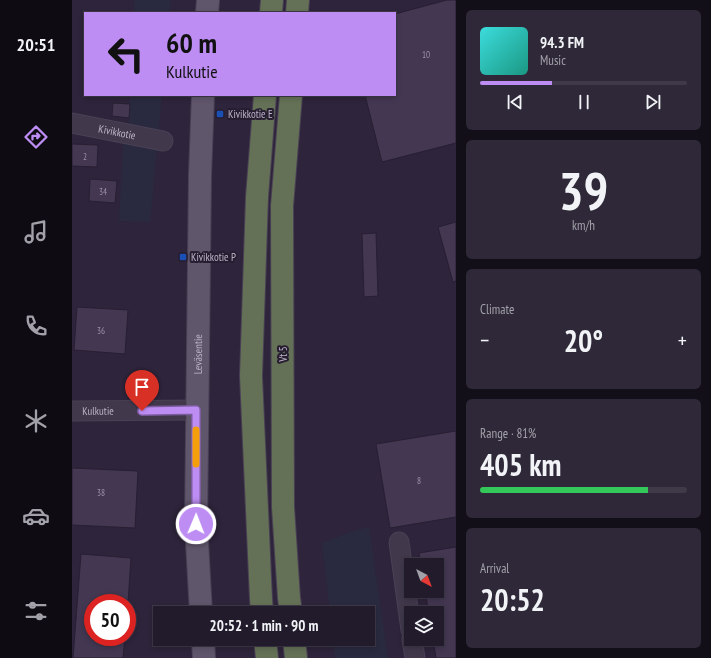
<!DOCTYPE html>
<html lang="en">
<head>
<meta charset="utf-8">
<style>
  body { margin:0; font-family:"PT Sans Narrow",sans-serif; background:#2e2838; color:#f1f3f6; height:100vh; display:flex; flex-direction:column; font-size:15px; white-space:nowrap }
  * { box-sizing:border-box; margin:0 }
  p { font-size:13px; color:#a2a1a9 }
  .icon { flex:none; width:22px; height:22px; fill:none; stroke:currentColor; stroke-width:2; stroke-linecap:round; stroke-linejoin:round }
  .map { position:relative; flex:1; overflow:hidden }
  .drawer { display:flex; flex-direction:column; gap:10px; padding:10px; background:#130f18; width:255px }
  .drawer>* { flex:none }
  .top-card { position:absolute; left:12px; top:12px; width:312px; height:84px; border-radius:0px; box-shadow:0 2px 6px #0003,0 0 0 1px #3f3948; background:#bd8df3; color:#111; overflow:hidden }
  .needle { width:26px; rotate:139deg }
  .controls { position:absolute; left:332px; top:558px; display:grid; gap:8px }
  .controls a { display:grid; place-items:center; width:40px; height:40px; border-radius:0px; background:#221b2c; box-shadow:0 2px 6px #0003,0 0 0 1px #3f3948; font-size:20px }
  .speed { position:absolute; left:12px; top:594px; display:flex; gap:8px; font-size:20px; font-weight:700; text-align:center }
  .speed>* { display:grid; place-content:center; width:52px; height:52px; border-radius:50%; background:#221b2c; box-shadow:0 2px 6px #0003,0 0 0 1px #3f3948; line-height:1 }
  .speed .limit { border:6px solid #d22; background:#fff; color:#111 }
  .pin { position:absolute; display:grid; place-items:center; width:34px; height:34px; color:#fff; margin:-41px -17px; border-radius:50% 50% 50% 0; rotate:-45deg; box-shadow:0 0 4px #0007 }
  .pin .icon { rotate:45deg }
  .me { position:absolute; width:44px; margin:-22px; rotate:1deg; stroke-linejoin:round; filter:drop-shadow(0 0 3px #0008) }
  .turn { display:flex; align-items:center; gap:14px; height:84px; padding:0 16px; font-size:18px }
  .turn .icon { width:52px; height:52px; stroke-width:2.5 }
  .turn b { display:block; font-size:28px; line-height:34px }
  .big { font-size:30px; font-weight:700; line-height:1.1 }
  .drawer .tile { flex:1; display:flex; flex-direction:column; justify-content:center; gap:6px; min-width:0; padding:0 14px; border-radius:6px; background:#2e2838 }
  .drawer .dial { align-items:center; gap:0 }
  .dial b { font-size:52px; line-height:1 }
  .song { display:flex; align-items:center; gap:12px }
  .cover { width:48px; height:48px; border-radius:6px; background:linear-gradient(135deg,hsl(180 70% 55%),hsl(170 70% 35%)) }
  .played { height:4px; border-radius:2px; background:linear-gradient(90deg,#bd8df3 35%,#3f3948 35%) }
  .keys { display:flex; justify-content:space-around; direction:ltr }
  .heat { display:flex; justify-content:space-between; align-items:center; font-size:22px; direction:ltr }
  .charge { height:6px; border-radius:3px; background:linear-gradient(90deg,#34c759 81%,#3f3948 0) }
  .trip { position:absolute; left:81px; top:606px; width:222px; height:40px; border-radius:0px; background:#221b2c; box-shadow:0 2px 6px #0003,0 0 0 1px #3f3948; font-weight:700; line-height:40px; text-align:center }
  main { display:flex; flex:1; min-height:0 }
  .dock { display:flex; flex-direction:column; width:72px; justify-content:space-around; align-items:center; background:#0e0b12; color:#a2a1a9 }
  .dock .icon { width:28px; height:28px }
  .dock .selected { color:#bd8df3 }
  .dock b { font-size:18px; color:#f1f3f6 }
  .map>svg:first-child { display:block }
  .green { fill:#292a3f }
  .building { fill:#433752; stroke:#281f33 }
  .lines { fill:none; stroke-linecap:round; stroke-linejoin:round }
  .minor-casing { stroke:#4a4155; stroke-width:21 }
  .major-casing { stroke:#4a4155; stroke-width:24 }
  .highway-casing { stroke:#494054; stroke-width:24 }
  .minor { stroke:#41384c; stroke-width:19 }
  .major { stroke:#60566c; stroke-width:22 }
  .highway { stroke:#647156; stroke-width:22 }
  .route-casing { stroke:#7b5c9e; stroke-width:10 }
  .route { stroke:#bd8df3; stroke-width:7 }
  .slow { stroke:#f59e0b; stroke-width:7 }
  .transit-dot { fill:#1a4fb4; stroke:#261d31; stroke-width:1.5 }
  .labels { text-anchor:middle; dominant-baseline:central; stroke-width:4; stroke-linejoin:round; paint-order:stroke }
  .number-label { font-size:9px; fill:#9c93a8 }
  .poi-label { font-size:11px; fill:#bdb4c7; stroke:#261d31; text-anchor:start }
  .street-label { font-size:11px; fill:#bdb4c7; stroke:#261d31 }
</style>
</head>
<body>
<main>
<nav class="dock">
<b>20:51</b>
<svg class="icon selected" aria-label="directions" viewBox="0 0 24 24"><path d="M12 3l9 9-9 9-9-9zM9 14v-3h6M13 9l2 2-2 2"/></svg>
<svg class="icon" aria-label="music" viewBox="0 0 24 24"><path d="M9 18V5l10-2v13"/><circle cx="6" cy="18" r="3"/><circle cx="16" cy="16" r="3"/></svg>
<svg class="icon" aria-label="phone" viewBox="0 0 24 24"><path d="M5 4h4l2 5-3 2q2 4 5 5l2-3 5 2v4C11 20 4 13 5 4z"/></svg>
<svg class="icon" aria-label="climate" viewBox="0 0 24 24"><path d="M12 3v18M4 7l16 10M4 17L20 7"/></svg>
<svg class="icon" aria-label="car" viewBox="0 0 24 24"><path d="M5 17H2v-5l4-1 3-4h7l3 4 3 1v5h-3M9 17h6M6 11h13"/><circle cx="7" cy="17" r="2"/><circle cx="17" cy="17" r="2"/></svg>
<svg class="icon" aria-label="filters" viewBox="0 0 24 24"><path d="M4 7h16M4 17h16"/><circle cx="9" cy="7" r="2"/><circle cx="15" cy="17" r="2"/></svg>
</nav>
<div class="map">
<svg width="384" height="658" viewBox="0 0 384 658">
  <rect width="100%" height="100%" fill="#2e243b"/>
  <path class="green" d="M63,0H99L97,13H62Z
    M58,95H90L78,222L47,221L51,146L57,123Z
    M297,527L316,658H263L260,639H296V613H258L250,543L278,532Z"/>
  <path class="building" d="M375,0H384V143L310,162L293,95H323V14Z
    M41,103L58,104L57,118L40,116Z
    M0,144L26,145L25,167L0,166Z
    M18,179L45,181L43,203L17,201Z
    M384,222V281L381,282L366,227Z
    M304,233L306,296L292,297L290,234Z
    M5,307L56,310L53,354L2,350Z
    M384,431V517L318,528L304,444Z
    M0,468L66,471L63,528L0,525Z
    M384,547V658H364L361,639H365V613H357L353,591H365V565H349L347,553Z
    M9,554L59,558L56,603H21V637H53L51,658H1Z"/>
  <g class="lines">
    <g class="minor-casing">
      <g id="minor">
        <path id="s1" d="M0,123L91,141"/>
        <path id="s2" d="M0,411L124,410"/>
        <path d="M327,542L339,630"/>
        <path d="M340,639L343,658"/>
      </g>
    </g>
    <g class="major-casing">
      <g id="major">
        <path d="M135,13L136,0"/>
        <path id="s3" d="M129,613L124,524L128,175L131,95"/>
        <path d="M131,639L132,658"/>
      </g>
    </g>
    <g class="highway-casing">
      <path id="highway" d="M199,13L200,0
        M225,13L226,0
        M190,613L189,599L179,376L185,197L193,95
        M219,613L217,598L211,507L210,206L219,95
        M193,639L195,658
        M222,639L224,658"/>
    </g>
    <use href="#minor" class="minor"/>
    <use href="#major" class="major"/>
    <use href="#highway" class="highway"/>
  </g>
  <g class="lines">
    <g class="route-casing">
      <path id="route" d="M70,411L124,410V524"/>
    </g>
    <use href="#route" class="route"/>
    <path class="slow" d="M124,464V430"/>
  </g>
  <g class="transit-dot">
    <rect x="144" y="110" width="8" height="8" rx="2"/>
    <rect x="107" y="253" width="8" height="8" rx="2"/>
  </g>
  <g class="labels">
    <g class="number-label">
      <text x="354" y="54">10</text>
      <text x="13" y="156">2</text>
      <text x="31" y="191">34</text>
      <text x="29" y="330">36</text>
      <text x="347" y="480">8</text>
      <text x="29" y="492">38</text>
    </g>
    <g class="poi-label">
      <text x="156" y="114">Kivikkotie E</text>
      <text x="119" y="257">Kivikkotie P</text>
    </g>
    <g class="street-label">
      <text stroke="none"><textPath href="#s1" startOffset="46">Kivikkotie</textPath></text>
      <text stroke="none"><textPath href="#s3" startOffset="259">Leväsentie</textPath></text>
      <text transform="translate(211 354) rotate(-90)">Vt 5</text>
      <text stroke="none"><textPath href="#s2" startOffset="26">Kulkutie</textPath></text>
    </g>
  </g>
</svg>
<div class="controls">
<a><svg class="needle" viewBox="-14 -14 28 28"><path d="M0-13l5 13h-10z" fill="#e53935"/><path d="M0 13l5-13h-10z" fill="#a2a1a9"/></svg></a>
<a><svg class="icon" aria-label="layers" viewBox="0 0 24 24"><path d="M12 4l9 5-9 5-9-5zM3 14l9 5 9-5"/></svg></a>
</div>
<div class="speed"><div class="limit">50</div></div>
<div class="pin" style="left:70px;top:411px;background:#d93025"><svg class="icon" aria-label="arrive" viewBox="0 0 24 24"><path d="M6 21V4h12l-3 4 3 4H6"/></svg></div>
<svg class="me" style="left:124px;top:524px" viewBox="-20 -20 40 40"><circle r="17" fill="#bd8df3" stroke="#fff" stroke-width="3"/><path d="M0-11L8 9 0 5-8 9z" fill="#fff"/></svg>
<div class="trip">20:52 · 1 min · 90 m</div>
<div class="top-card">
<div class="turn"><svg class="icon" aria-label="left" viewBox="0 0 24 24"><path d="M17 20v-9H6M10 6l-5 5 5 5"/></svg><div><b>60 m</b>Kulkutie</div></div>
</div>
</div>
<section class="drawer">
<div class="tile">
<div class="song"><i class="cover"></i><div><b>94.3 FM</b><p>Music</p></div></div>
<div class="played"></div>
<div class="keys"><svg class="icon" aria-label="previous" viewBox="0 0 24 24"><path d="M18 5L8 12l10 7zM5 5v14"/></svg><svg class="icon" aria-label="pause" viewBox="0 0 24 24"><path d="M8 5v14M16 5v14"/></svg><svg class="icon" aria-label="next" viewBox="0 0 24 24"><path d="M6 5l10 7-10 7zM19 5v14"/></svg></div>
</div>
<div class="tile dial"><b>39</b><p>km/h</p></div>
<div class="tile"><p>Climate</p>
<div class="heat"><a>−</a><b class="big">20°</b><a>+</a></div>
</div>
<div class="tile"><p>Range · 81%</p><b class="big">405 km</b><div class="charge"></div></div>
<div class="tile"><p>Arrival</p><b class="big">20:52</b></div>
</section>
</main>
</body>
</html>
